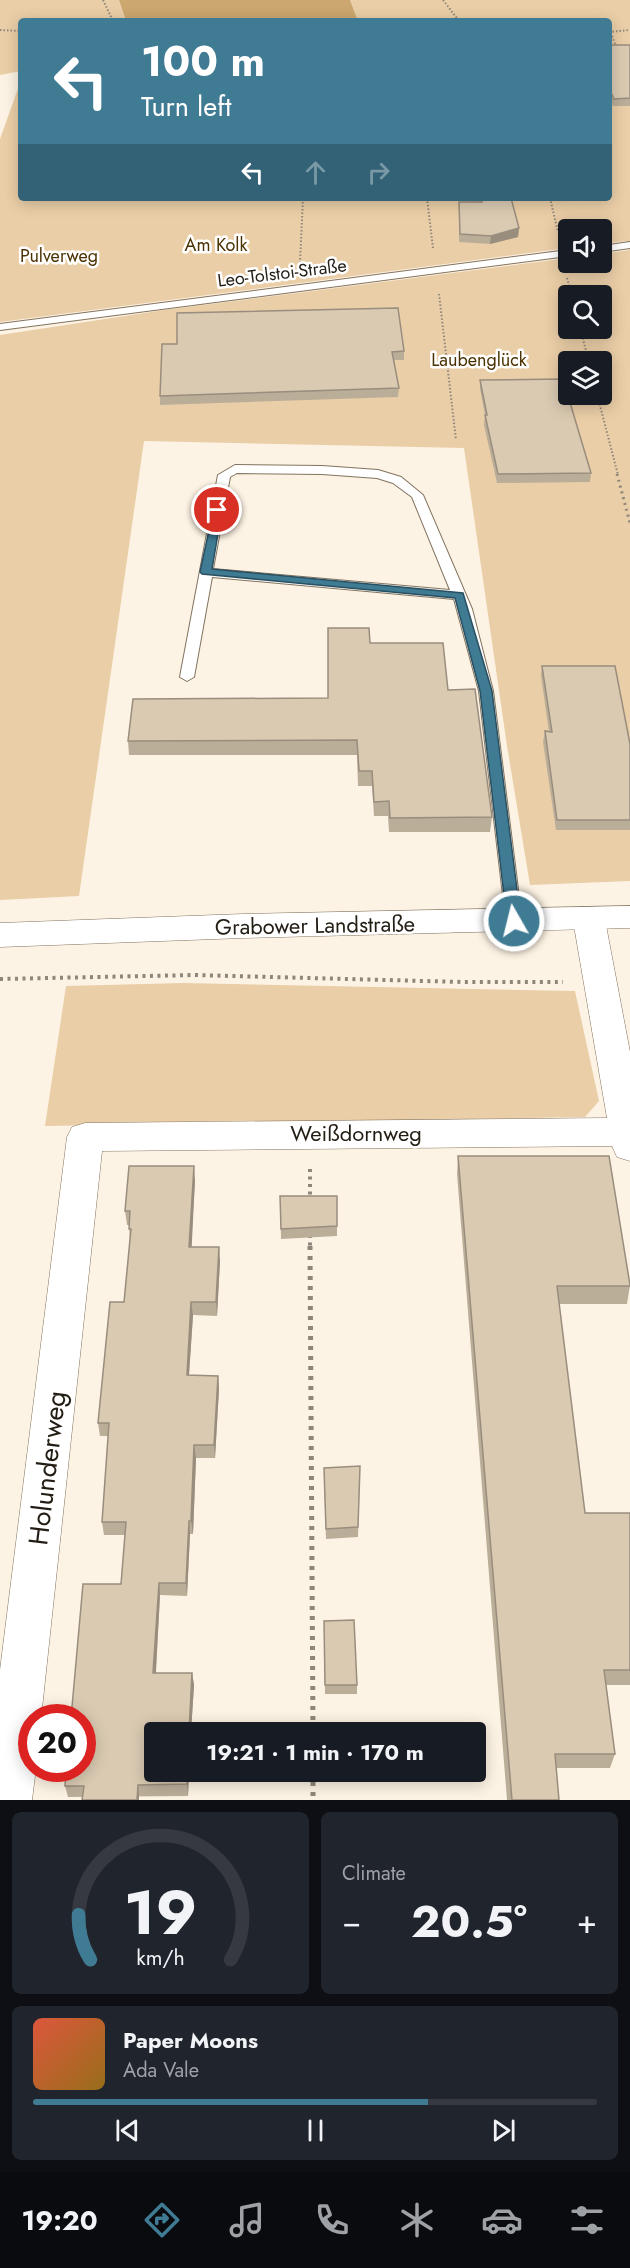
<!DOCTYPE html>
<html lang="en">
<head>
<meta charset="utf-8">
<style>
  body { margin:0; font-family:Jost,sans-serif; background:#20242c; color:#f1f3f6; height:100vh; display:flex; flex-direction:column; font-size:22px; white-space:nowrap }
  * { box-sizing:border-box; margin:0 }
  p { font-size:20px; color:#9ea1a6 }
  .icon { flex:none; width:33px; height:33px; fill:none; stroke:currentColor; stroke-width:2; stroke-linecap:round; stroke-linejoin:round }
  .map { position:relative; height:1800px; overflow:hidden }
  .drawer { display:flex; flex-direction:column; gap:12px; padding:12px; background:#0d0f14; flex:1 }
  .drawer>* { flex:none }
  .top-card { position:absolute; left:18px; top:18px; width:594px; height:183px; border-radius:6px; box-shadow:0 3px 15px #0003; background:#407b94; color:#fff; overflow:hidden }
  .buttons { position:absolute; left:558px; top:219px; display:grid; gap:12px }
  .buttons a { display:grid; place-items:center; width:54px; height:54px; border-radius:6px; background:#171b24; box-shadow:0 3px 15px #0003; font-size:30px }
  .speed { position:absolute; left:18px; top:1704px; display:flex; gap:12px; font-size:30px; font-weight:700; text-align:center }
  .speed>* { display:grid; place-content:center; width:78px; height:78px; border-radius:50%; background:#171b24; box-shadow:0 3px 15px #0003; line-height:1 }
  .speed .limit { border:9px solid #d22; background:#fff; color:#111 }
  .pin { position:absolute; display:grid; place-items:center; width:51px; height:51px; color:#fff; margin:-26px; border:3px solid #fff; border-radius:50%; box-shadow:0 2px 6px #0007 }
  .me { position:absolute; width:66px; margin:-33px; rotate:352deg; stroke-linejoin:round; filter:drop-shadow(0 0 4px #0008) }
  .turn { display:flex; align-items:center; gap:21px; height:126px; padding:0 24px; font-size:27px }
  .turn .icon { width:78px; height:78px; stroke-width:2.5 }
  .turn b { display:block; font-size:42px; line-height:51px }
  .lanes { display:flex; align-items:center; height:57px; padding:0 24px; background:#0003; justify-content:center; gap:30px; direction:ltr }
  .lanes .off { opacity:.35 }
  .big { font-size:45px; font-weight:700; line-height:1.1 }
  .drawer .widget { flex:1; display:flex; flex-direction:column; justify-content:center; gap:9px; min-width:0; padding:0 21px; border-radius:9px; background:#20242c }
  .drawer .dial { align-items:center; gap:0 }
  .dial svg { height:156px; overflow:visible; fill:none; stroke:#363941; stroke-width:7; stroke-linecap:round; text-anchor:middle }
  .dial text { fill:#f1f3f6; stroke:none }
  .song { display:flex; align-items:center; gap:18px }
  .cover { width:72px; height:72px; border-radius:9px; background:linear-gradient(135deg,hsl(10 70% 55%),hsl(40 70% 35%)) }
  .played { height:6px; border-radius:3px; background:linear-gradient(90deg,#407b94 70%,#363941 70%) }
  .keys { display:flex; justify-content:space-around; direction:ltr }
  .heat { display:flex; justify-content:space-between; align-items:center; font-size:33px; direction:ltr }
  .drawer .tiles { flex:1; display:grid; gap:12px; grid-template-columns:1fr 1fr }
  .widget:last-child { grid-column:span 2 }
  .trip { position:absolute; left:144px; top:1722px; width:342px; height:60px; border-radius:6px; background:#171b24; box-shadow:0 3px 15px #0003; font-weight:700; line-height:60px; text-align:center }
  .menu { display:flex; height:96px; justify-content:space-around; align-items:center; background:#090b0e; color:#9ea1a6 }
  .menu .icon { width:42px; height:42px }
  .menu .current { color:#407b94 }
  .menu b { font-size:27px; color:#f1f3f6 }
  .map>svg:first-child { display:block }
  .green { fill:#eacea7; fill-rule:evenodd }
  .water { fill:#cca76f }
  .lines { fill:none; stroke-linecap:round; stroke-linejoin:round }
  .service-casing { stroke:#82735e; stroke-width:2 }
  .minor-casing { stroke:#82735e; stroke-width:1 }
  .secondary-casing { stroke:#82735e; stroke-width:1 }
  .path-far3 { stroke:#8e867a; stroke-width:2; stroke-dasharray:1.5 2; stroke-linecap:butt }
  .path-far2 { stroke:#8e867a; stroke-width:3; stroke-dasharray:2 4; stroke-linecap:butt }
  .path-far1 { stroke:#8e867a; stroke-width:4; stroke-dasharray:3 4.5; stroke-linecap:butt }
  .path { stroke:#8e867a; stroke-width:5; stroke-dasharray:4 6; stroke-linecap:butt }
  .service { fill:#fff; fill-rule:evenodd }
  .minor { fill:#fff; fill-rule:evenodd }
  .secondary { fill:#fff; fill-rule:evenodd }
  .wall { fill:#bbae99 }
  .shaded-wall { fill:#998d7d }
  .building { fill:#dacab2; stroke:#998d7d; stroke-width:1.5 }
  .route { fill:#407b94; stroke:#2a5060; stroke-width:1.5 }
  .labels { text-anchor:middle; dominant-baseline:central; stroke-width:5; stroke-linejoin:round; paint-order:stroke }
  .far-park-label { font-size:18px; fill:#4b3202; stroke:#fff }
  .far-street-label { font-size:18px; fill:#231d14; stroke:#fff }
  .street-label { font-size:22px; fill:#231d14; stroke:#fff }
  .near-street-label { font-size:27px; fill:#231d14; stroke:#fff }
</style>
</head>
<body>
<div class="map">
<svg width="630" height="1800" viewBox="0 0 630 1800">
  <rect width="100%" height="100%" fill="#fdf3e4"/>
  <path class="green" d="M0,0H119L126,21H21V71L0,75Z
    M350,0H630V881L530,885L507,746L464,448L144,441L79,896L0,900V335L164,310L568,258V262H602V254L629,250L626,241L602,244V230H568V248L0,322V139L21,80V198H609V21H358ZM568,296H602V328H568ZM568,362H602V394H568Z
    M183,983L575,991L599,1101L585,1117L45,1126L66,986Z"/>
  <path class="water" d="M119,0H350L358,21H126Z"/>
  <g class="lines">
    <g class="service-casing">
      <path id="service" d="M630,242V248L602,252V246Z
        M568,250V256L0,330V324Z
        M235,465L322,466L378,470L401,477L423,495L472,609L493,691L522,921L520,925H508L506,921L479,691L454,599L212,577L194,677L187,681L180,677L218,475ZM237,473L322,474L377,478L393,483L412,497L450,590L213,569L230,477Z"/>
    </g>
    <g class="minor-casing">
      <path id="minor" d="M589,909L600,912L605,920L630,1052V1161L617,1157L612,1146L102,1151L41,1718H32V1768H36L32,1800H0V1670L67,1137L72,1127L85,1123L607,1118L573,920L578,912Z"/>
    </g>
    <g class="secondary-casing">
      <path id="secondary" d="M630,906V928L243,938L0,947V923L243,914Z"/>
    </g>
    <path class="path-far3" d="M103,0L113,21
      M443,0L459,21
      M0,30L21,31
      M609,32L630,30
      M612,36L617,49
      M427,198L433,248
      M550,198L558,232
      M300,263L303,198
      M567,278L572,296
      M439,294L456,440
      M580,328L589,362
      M597,394L618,475"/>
    <path class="path-far2" d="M617,474L630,523"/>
    <path class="path-far1" d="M0,979L194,975L463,982H563
      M310,1169V1201
      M310,1235V1248"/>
    <path class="path" d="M310,1246L313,1732
      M313,1772V1800"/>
    <use href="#service" class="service"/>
    <use href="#minor" class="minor"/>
    <use href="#secondary" class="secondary"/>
  </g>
  <path class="wall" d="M609,45H630V106H613L609,97Z
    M478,198H511L519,228L518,237L490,244L459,242V202H479Z
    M162,344L404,351V360H394L399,388L398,397L160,405V396Z
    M480,380L591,473L590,482L497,483L484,425L485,415L480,389Z
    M370,643L448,690L492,817L490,832H389L388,816H374L372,786H358L357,755H129L128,741L328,698Z
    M542,666L630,744V830H556L543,742L545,731L549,732L541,676Z
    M458,1156L630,1285L627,1304H559L585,1513H630V1685H606L615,1754L610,1768H556L559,1800H507L457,1174Z
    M195,1180L191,1247L220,1261L217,1316L193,1315L189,1375L218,1376L219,1389L215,1458H196L193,1534H190L187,1596L160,1595L156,1673H192L194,1685L191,1732H154V1772H189L188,1796L68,1797L65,1786L121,1584L125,1535H104L102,1522L108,1436H100L98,1423L124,1302L130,1242L129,1225H127L125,1211Z
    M280,1196H337V1236L281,1239Z
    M360,1466L358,1537L326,1539L324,1478Z
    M324,1621L357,1685V1694H325Z"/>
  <path class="shaded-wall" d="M519,228L518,237L490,244L491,236Z
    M194,1166L195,1180L191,1261L189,1247Z
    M219,1247L220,1261L217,1316L216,1302Z
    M191,1302L193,1315L188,1389L187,1375Z
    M218,1376L219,1389L215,1458L214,1445Z
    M194,1445L196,1458L193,1534L191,1521Z
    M189,1521L190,1534L187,1596L186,1583Z
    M159,1583L160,1595L155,1685L153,1673Z
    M192,1673L194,1685L191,1732H189Z
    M187,1772H189L188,1796L187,1784Z
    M138,1785L139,1796V1800H137Z"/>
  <path class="building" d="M609,45H630V98L614,99L609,88Z
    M481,198H511L519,228L491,236L460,234L459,202H482Z
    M398,308L404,351L392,352L399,388L160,396L162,344H177V313Z
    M563,379L591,473L498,474L485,415H487L480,380Z
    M328,628H369L370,643H443L448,690L475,689L492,817L390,818L389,801L374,802L372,771H359L357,740L128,741L133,699L328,698Z
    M542,666H615L630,744V820H557L545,731L552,732Z
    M458,1156H609L630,1285V1286H557L585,1513H630V1670H604L615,1754H555L559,1800H512Z
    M129,1166H194L189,1247H219L216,1302H191L187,1375L218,1376L214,1445H194L191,1521H189L186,1583H159L153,1673H192L189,1732H154V1772H187V1784L138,1785L137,1800H82L84,1786H65L66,1768H82V1718H71L83,1584H121L126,1522H102L109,1423H98L110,1302H124L131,1229H129L130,1211H125Z
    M280,1196H337V1226L281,1229Z
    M360,1466L358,1527L326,1529L324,1468Z
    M354,1620L357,1685H325L324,1621Z"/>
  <path class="route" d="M214,507L222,510L212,569L463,593L492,691L521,921L519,924H509L507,921L480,691L455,598L202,574L200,572Z"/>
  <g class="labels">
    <g class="far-park-label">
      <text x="216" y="245">Am Kolk</text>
      <text x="59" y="256">Pulverweg</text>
      <text x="479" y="360">Laubenglück</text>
    </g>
    <g class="far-street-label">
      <text transform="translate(282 273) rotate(-7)">Leo-Tolstoi-Straße</text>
    </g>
    <g class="street-label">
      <text transform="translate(315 925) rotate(-1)">Grabower Landstraße</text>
      <text x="356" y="1133">Weißdornweg</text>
    </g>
    <g class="near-street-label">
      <text transform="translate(47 1468) rotate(-83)">Holunderweg</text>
    </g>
  </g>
</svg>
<div class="buttons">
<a><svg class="icon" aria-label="sound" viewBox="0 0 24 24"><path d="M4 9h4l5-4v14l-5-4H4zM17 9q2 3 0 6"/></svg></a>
<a><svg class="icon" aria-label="search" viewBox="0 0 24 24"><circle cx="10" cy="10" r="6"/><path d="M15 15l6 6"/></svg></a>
<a><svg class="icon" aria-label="layers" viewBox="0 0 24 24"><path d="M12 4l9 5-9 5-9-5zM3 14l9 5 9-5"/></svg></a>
</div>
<div class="speed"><div class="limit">20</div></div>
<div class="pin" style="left:217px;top:510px;background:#d93025"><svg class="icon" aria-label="arrive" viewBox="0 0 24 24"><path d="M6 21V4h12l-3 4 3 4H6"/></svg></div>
<svg class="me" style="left:514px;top:921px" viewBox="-20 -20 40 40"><circle r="17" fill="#407b94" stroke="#fff" stroke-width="3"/><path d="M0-11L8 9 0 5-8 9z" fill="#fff"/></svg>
<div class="trip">19:21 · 1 min · 170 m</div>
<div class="top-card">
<div class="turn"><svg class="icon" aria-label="left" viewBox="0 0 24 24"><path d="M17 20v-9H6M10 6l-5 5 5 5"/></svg><div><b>100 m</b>Turn left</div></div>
<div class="lanes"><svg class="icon" aria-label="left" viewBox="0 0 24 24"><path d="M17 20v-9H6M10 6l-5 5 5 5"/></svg><svg class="icon off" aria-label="ahead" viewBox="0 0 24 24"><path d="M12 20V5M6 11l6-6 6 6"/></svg><svg class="icon off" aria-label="right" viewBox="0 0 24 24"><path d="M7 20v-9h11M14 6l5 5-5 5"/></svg></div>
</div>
</div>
<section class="drawer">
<div class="tiles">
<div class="widget dial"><svg viewBox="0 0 100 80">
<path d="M14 69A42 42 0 1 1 86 69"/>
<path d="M14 69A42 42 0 0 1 8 46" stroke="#407b94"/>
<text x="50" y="56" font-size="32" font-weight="700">19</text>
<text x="50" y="72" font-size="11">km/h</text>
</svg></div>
<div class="widget"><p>Climate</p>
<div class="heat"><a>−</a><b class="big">20.5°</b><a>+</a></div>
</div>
<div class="widget">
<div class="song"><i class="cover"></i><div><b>Paper Moons</b><p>Ada Vale</p></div></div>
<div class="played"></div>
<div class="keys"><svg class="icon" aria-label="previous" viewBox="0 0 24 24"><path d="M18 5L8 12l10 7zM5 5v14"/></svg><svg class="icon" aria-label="pause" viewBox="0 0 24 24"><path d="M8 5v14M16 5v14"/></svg><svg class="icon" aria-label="next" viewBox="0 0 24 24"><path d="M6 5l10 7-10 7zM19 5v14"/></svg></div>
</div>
</div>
</section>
<nav class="menu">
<b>19:20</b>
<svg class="icon current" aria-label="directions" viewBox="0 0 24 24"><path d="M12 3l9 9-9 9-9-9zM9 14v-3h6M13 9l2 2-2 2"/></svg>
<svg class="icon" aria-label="music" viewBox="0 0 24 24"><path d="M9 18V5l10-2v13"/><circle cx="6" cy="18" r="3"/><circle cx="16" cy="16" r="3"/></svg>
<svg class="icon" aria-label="phone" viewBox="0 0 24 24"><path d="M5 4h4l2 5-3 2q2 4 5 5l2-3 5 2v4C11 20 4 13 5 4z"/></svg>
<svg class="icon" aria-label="climate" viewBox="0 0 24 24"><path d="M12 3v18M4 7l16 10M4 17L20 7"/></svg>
<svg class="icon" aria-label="car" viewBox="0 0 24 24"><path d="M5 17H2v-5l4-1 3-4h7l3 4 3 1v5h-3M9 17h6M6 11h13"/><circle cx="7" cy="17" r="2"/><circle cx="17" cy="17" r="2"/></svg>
<svg class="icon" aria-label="filters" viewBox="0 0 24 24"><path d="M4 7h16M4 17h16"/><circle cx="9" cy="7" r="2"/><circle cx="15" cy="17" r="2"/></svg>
</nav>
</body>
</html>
